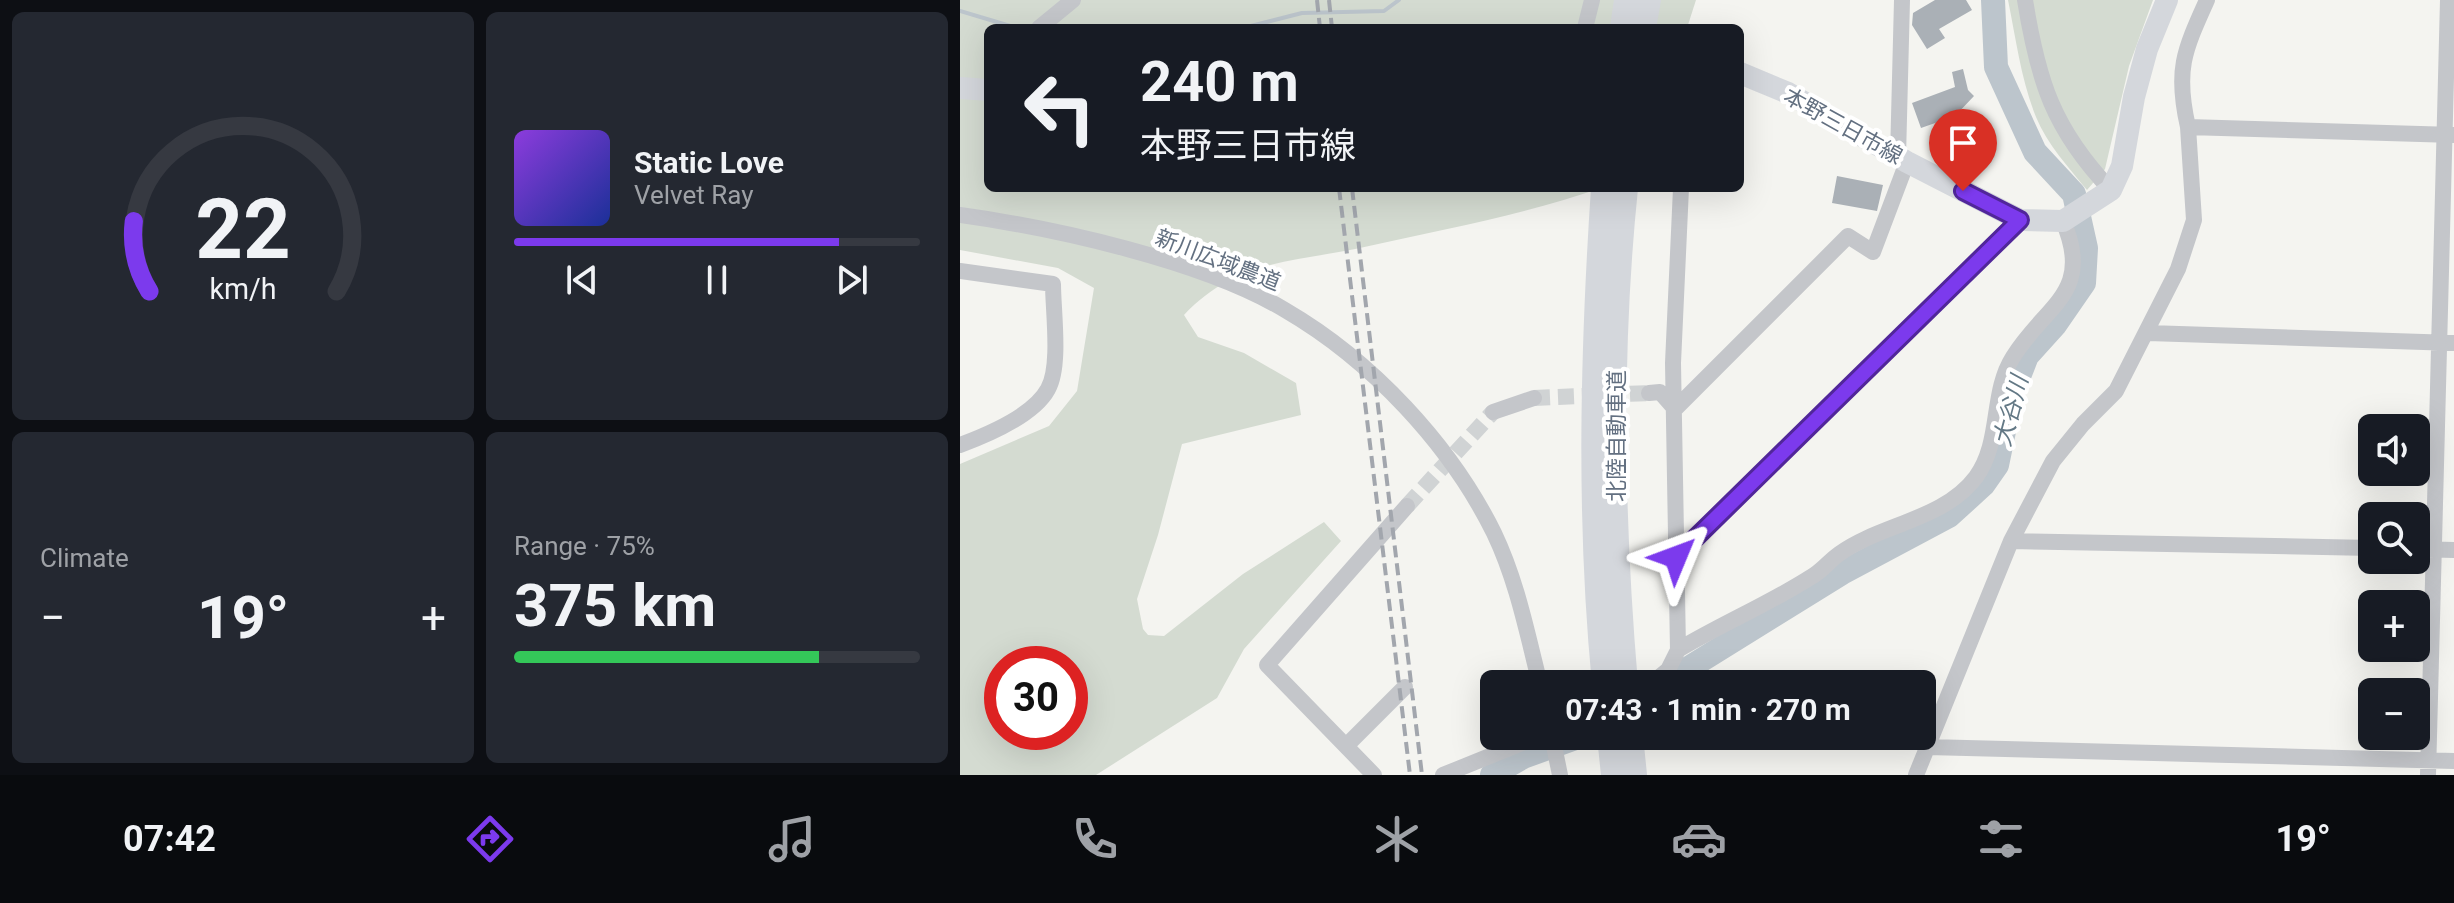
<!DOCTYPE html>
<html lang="en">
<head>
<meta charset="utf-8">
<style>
  body { margin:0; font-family:Roboto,"Noto Sans JP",sans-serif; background:#242831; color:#f1f3f6; height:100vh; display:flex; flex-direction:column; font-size:30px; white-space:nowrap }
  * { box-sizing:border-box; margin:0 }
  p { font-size:26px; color:#9ea1a6 }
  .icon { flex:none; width:44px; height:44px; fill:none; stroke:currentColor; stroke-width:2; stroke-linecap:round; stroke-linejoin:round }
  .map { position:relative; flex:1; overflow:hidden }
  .drawer { display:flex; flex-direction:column; gap:12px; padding:12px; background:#0d0f14; width:960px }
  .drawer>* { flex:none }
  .hud { position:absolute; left:24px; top:24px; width:760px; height:168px; border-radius:12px; box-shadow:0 8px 32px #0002; background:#171b24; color:#f1f3f6; overflow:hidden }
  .tools { position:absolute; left:1398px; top:414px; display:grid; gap:16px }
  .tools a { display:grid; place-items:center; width:72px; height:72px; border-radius:12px; background:#171b24; box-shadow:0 8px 32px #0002; font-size:40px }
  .speed { position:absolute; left:24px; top:646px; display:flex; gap:16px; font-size:40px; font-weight:700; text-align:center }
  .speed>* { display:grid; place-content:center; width:104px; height:104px; border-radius:50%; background:#171b24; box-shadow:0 8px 32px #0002; line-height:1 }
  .speed .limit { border:12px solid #d22; background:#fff; color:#111 }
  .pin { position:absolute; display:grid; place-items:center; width:68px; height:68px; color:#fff; margin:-82px -34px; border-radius:50% 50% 50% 0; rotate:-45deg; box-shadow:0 0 8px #0007 }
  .pin .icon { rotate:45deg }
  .me { position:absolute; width:88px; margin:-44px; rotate:46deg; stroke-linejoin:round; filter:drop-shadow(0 0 6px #0008) }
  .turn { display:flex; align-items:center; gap:28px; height:168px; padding:0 24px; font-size:36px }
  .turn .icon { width:104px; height:104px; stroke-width:2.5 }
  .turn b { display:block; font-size:56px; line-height:68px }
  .big { font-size:60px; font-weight:700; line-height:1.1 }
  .drawer .widget { flex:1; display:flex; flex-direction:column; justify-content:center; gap:12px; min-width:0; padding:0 28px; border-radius:12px; background:#242831 }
  .drawer .dial { align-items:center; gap:0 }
  .dial svg { height:208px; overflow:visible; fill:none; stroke:#363941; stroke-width:7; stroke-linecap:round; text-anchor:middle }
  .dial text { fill:#f1f3f6; stroke:none }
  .song { display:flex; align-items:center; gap:24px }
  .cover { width:96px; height:96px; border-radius:12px; background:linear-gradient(135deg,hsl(270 70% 55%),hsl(230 70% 35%)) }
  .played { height:8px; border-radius:4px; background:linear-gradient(90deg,#7c3aed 80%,#363941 80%) }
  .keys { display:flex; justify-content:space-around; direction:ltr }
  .heat { display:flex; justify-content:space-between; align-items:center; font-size:44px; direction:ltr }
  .charge { height:12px; border-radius:6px; background:linear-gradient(90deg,#34c759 75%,#363941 0) }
  .drawer .tiles { flex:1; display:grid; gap:12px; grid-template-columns:repeat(2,1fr) }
  .trip { position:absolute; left:520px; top:670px; width:456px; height:80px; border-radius:12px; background:#171b24; box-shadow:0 8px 32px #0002; font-weight:700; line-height:80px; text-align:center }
  .tabs { display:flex; height:128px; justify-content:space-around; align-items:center; background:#090b0e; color:#9ea1a6 }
  .tabs .icon { width:56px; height:56px }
  .tabs .current { color:#7c3aed }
  .tabs b { font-size:36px; color:#f1f3f6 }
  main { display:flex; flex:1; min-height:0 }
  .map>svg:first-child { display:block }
  .green { fill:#d4dbd1; fill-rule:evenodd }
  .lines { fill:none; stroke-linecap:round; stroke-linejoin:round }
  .stream { stroke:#bcc5cc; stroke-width:4 }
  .river { stroke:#bcc5cc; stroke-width:24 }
  .building { fill:#aab0b6 }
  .minor-tunnel { stroke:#d0d3d4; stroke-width:16; stroke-dasharray:16 8; stroke-linecap:butt }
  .minor { stroke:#c4c6ca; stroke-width:16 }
  .major { stroke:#d4d7dc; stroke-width:22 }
  .highway { stroke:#d4d7dc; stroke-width:24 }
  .rail { stroke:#a2a6ad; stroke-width:4; stroke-dasharray:12 6; stroke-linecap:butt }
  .route-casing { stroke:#51269a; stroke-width:20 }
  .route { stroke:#7c3aed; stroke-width:14 }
  .labels { text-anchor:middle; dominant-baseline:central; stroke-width:8; stroke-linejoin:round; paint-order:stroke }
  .street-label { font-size:22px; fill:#637081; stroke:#fff }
  .water-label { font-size:24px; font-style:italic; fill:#637885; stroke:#fff }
</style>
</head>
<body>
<main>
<section class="drawer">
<div class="tiles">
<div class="widget dial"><svg viewBox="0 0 100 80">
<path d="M14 69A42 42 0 1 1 86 69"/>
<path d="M14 69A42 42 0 0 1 8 42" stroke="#7c3aed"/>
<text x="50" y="56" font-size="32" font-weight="700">22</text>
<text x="50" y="72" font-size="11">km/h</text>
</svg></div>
<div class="widget">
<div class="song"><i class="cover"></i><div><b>Static Love</b><p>Velvet Ray</p></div></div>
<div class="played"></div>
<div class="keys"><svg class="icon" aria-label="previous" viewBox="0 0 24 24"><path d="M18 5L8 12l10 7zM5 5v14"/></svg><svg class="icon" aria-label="pause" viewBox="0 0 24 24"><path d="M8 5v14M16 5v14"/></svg><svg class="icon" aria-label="next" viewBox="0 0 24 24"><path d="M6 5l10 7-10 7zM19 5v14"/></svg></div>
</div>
<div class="widget"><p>Climate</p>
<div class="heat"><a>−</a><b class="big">19°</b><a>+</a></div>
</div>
<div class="widget"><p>Range · 75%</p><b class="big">375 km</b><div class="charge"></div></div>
</div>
</section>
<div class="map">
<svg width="1494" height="775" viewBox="0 0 1494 775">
  <rect width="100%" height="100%" fill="#f4f4f0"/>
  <path class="green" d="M0,0H736L727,28H28V188H641C566,214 486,229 409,246C336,263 279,257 224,315L238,337L284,353L336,383L341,415L222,444L198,535L177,599L183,629L188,635L204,636L283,574L364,522L381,541L284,649L257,698L136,775H0V464L89,426L117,391L134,288L98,268L0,250ZM42,664H110V732H42Z
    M1048,0H1193L1169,66L1145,169L1127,190C1109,168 1087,144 1076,117C1061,80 1056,39 1048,0Z"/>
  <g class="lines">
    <path class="stream" d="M0,11L57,28
      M283,28L342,13L424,11L439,0"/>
    <path class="river" d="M703,684L882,573L989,516L1023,485L1037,465L1051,397L1067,356L1095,325L1124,283L1126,248L1114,194L1075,152L1036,67L1033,0
      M532,775L563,757L621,736"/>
  </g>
  <path class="building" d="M975,0H1006L1012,10L979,29L985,38L967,49L952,25L953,13Z
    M1003,69L1008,90L1014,96L995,116L961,128L952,103L995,87L992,72Z
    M877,176L923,185L917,211L872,203Z"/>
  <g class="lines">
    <path class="minor-tunnel" d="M574,398L689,393
      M447,506L533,412"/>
    <path class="minor" d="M1065,0C1078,81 1093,129 1151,190
      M79,28L113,0
      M625,28L632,0
      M1228,127C1215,70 1224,51 1247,0
      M938,157L942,0
      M0,215C94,228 244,261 325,310C411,360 490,444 534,533C557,581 567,633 580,684
      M0,271L93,284C93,311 101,366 88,389C74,415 27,435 0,445
      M1188,333L1494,343
      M689,393L700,392L715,409
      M715,409L888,236L913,252L947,162
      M533,412L574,398
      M1051,541L1412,548
      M1456,549L1494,550
      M716,557L1060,220
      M718,650C761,624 809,604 851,577C862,571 869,561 879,554C920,524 984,520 1016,477C1042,441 1030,393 1053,357C1086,304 1134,293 1103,221
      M691,684L708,670L718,650L713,363L721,188
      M592,736L600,775
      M386,746L445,687
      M968,747L1494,761
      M414,775L307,665L447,506
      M483,775L572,739
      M956,775L1051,541L1093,461L1123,424L1156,391L1218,269L1234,220L1228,127L1494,135
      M1468,775L1488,0"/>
    <path class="major" d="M780,73L828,93L947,162L1060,220L1103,221L1151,190L1162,166L1174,97L1187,49L1207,0
      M0,88L28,90"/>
    <path class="highway" d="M662,28L666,0
      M684,28L689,0
      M643,188C632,353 628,519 644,684
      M666,188C649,352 652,520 666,684
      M649,736L653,775
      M671,736L675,775"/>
    <path class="rail" d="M357,0L360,28
      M369,0L372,28
      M379,188L450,775
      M392,188L462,775"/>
  </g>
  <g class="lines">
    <g class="route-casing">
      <path id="route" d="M716,557L1060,220L1003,191"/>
    </g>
    <use href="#route" class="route"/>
  </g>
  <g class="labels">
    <g class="street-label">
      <text transform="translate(883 126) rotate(29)">本野三日市線</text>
      <text transform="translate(258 260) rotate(21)">新川広域農道</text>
      <text transform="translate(656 436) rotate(-90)">北陸自動車道</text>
    </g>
    <g class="water-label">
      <text transform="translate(1051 411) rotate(-75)">大谷川</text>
    </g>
  </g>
</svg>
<div class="tools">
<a><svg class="icon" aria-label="sound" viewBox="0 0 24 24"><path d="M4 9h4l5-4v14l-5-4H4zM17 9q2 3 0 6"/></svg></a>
<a><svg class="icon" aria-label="search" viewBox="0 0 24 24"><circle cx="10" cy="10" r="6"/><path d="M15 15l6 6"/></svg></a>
<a>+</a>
<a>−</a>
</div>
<div class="speed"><div class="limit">30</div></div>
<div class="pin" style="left:1003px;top:191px;background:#d93025"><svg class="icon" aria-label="arrive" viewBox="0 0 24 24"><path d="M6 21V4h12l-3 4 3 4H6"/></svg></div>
<svg class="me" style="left:716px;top:557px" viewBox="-20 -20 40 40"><path d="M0-17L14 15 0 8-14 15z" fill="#7c3aed" stroke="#fff" stroke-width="4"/></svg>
<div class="trip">07:43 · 1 min · 270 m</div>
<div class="hud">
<div class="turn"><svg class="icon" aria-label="left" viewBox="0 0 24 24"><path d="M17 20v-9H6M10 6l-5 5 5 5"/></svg><div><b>240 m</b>本野三日市線</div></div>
</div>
</div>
</main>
<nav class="tabs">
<b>07:42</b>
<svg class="icon current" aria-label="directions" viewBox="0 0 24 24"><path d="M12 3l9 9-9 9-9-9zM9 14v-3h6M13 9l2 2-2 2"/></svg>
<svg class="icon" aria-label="music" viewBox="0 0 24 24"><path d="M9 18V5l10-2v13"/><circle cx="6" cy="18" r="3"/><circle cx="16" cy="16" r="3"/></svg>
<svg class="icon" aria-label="phone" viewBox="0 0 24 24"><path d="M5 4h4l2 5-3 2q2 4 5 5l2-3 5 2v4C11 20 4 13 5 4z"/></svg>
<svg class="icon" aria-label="climate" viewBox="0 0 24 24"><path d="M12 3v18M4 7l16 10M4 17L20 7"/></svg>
<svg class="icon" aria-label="car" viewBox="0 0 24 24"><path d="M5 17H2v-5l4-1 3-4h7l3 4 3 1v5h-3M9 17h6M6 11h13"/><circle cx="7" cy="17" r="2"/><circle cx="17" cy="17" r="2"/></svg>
<svg class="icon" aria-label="filters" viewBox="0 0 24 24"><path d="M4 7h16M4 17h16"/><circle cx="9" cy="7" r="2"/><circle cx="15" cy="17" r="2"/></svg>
<b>19°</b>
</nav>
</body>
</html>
